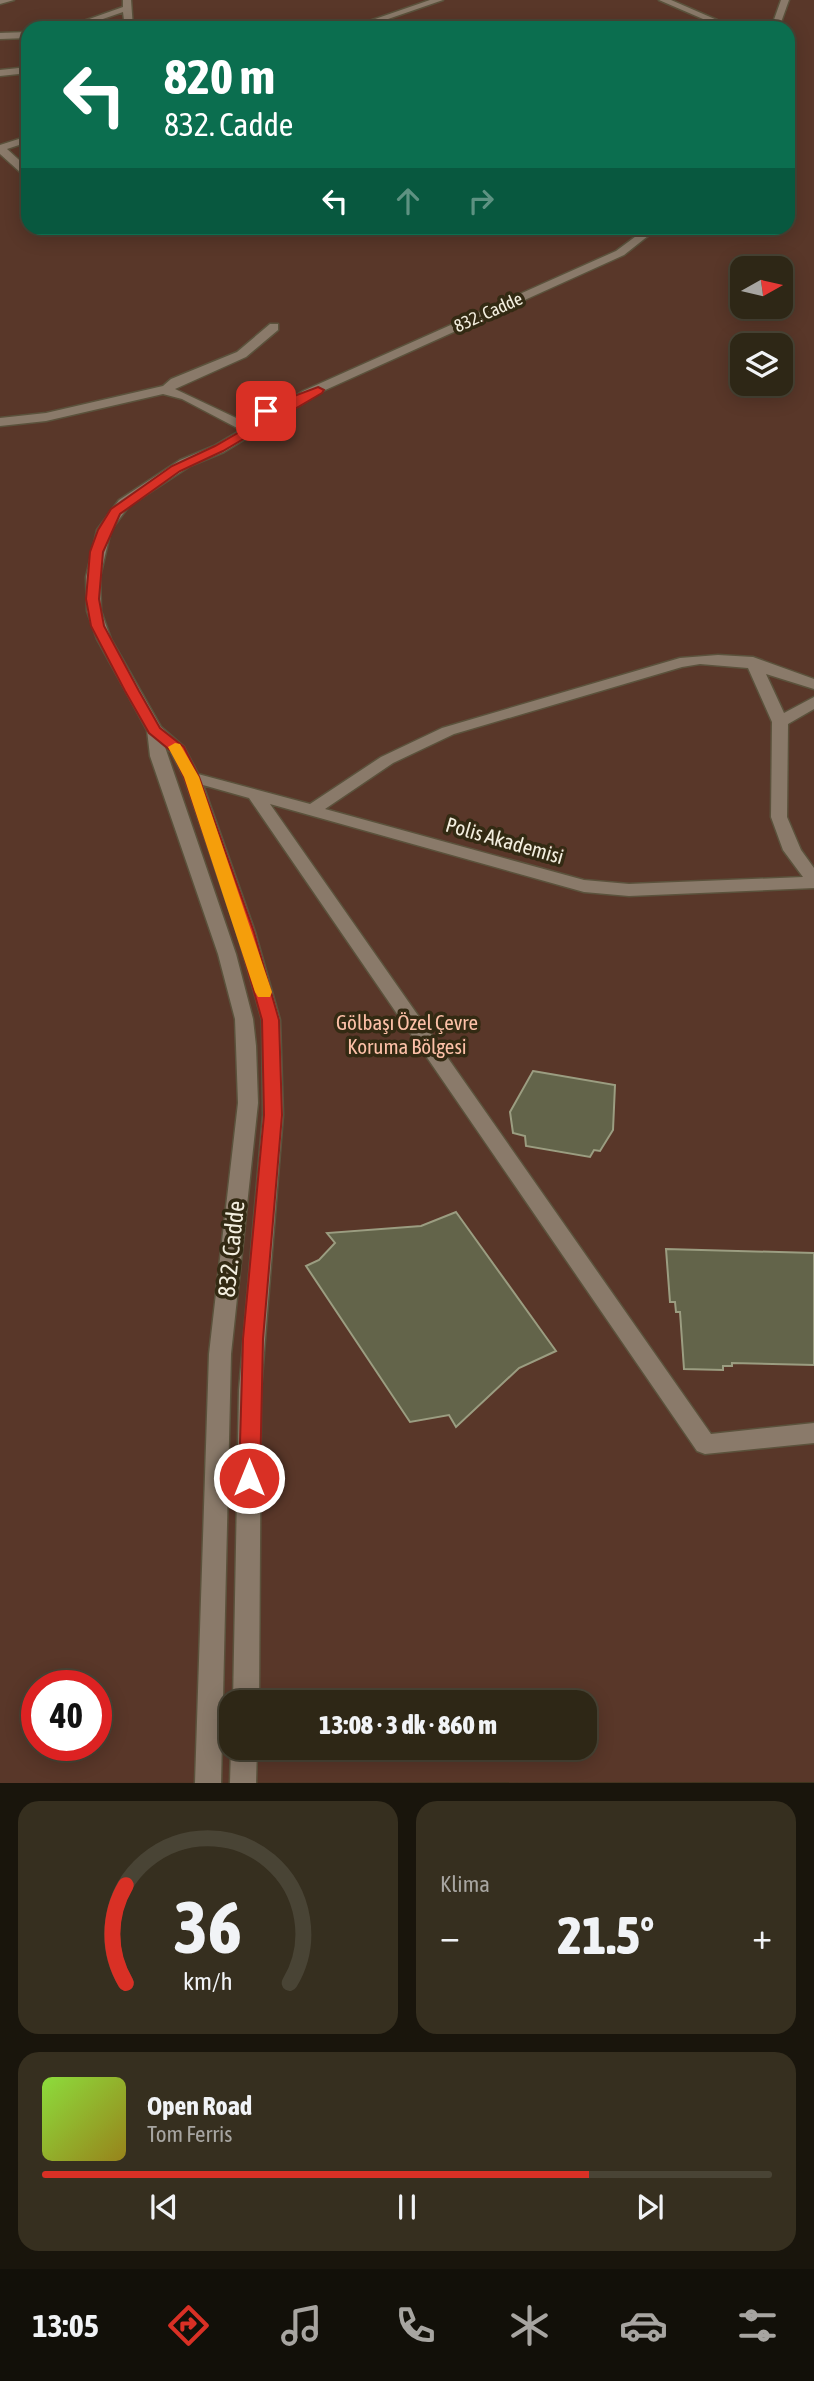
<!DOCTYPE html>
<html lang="tr">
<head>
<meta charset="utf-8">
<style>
  body { margin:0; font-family:"Asap Condensed",sans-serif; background:#362f1f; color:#f1f3f6; height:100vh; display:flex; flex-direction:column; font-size:26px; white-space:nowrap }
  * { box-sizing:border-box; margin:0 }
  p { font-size:23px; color:#a7a5a1 }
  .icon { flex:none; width:38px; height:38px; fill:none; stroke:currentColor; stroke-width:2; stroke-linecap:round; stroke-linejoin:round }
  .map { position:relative; height:1783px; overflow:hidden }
  .sheet { display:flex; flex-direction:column; gap:18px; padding:18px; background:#19150c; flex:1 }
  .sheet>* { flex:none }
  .guide { position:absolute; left:21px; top:21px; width:774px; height:214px; border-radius:21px; box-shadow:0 4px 18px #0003,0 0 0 2px #494435; background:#0b6e4f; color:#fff; overflow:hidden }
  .needle { width:46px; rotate:82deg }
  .controls { position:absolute; left:730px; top:256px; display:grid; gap:14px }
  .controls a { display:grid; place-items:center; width:63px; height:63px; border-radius:14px; background:#2e2716; box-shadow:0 4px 18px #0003,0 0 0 2px #494435; font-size:35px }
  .speed { position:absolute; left:21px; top:1670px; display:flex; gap:14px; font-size:35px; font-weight:700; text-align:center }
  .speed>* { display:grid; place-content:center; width:91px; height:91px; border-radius:50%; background:#2e2716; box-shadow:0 4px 18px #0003,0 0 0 2px #494435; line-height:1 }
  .speed .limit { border:10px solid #d22; background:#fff; color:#111 }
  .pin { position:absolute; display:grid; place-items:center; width:60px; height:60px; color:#fff; margin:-30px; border-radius:14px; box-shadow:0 4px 10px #0006 }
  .me { position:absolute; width:77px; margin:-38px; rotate:0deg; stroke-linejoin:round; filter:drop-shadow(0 0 5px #0008) }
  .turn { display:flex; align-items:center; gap:24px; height:147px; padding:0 28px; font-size:32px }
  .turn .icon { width:91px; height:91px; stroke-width:2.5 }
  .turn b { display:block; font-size:49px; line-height:60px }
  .lanes { display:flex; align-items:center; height:66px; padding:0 28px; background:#0003; justify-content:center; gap:35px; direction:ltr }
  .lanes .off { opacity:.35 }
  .big { font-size:52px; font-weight:800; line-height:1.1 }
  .sheet .tile { flex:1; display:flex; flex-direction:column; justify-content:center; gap:10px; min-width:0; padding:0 24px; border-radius:21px; background:#362f1f }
  .sheet .dial { align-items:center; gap:0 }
  .dial svg { height:182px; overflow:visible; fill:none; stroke:#494435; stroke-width:7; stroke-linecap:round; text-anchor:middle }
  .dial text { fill:#f1f3f6; stroke:none }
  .song { display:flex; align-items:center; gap:21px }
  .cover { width:84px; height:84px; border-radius:10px; background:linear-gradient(135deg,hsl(90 70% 55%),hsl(50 70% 35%)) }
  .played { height:7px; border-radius:4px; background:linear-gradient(90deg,#d93025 75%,#494435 75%) }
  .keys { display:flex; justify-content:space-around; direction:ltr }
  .heat { display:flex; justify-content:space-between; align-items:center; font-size:38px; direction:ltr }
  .sheet .tiles { flex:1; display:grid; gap:18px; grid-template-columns:1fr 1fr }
  .tile:last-child { grid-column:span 2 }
  .trip { position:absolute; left:219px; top:1690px; width:378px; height:70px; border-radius:21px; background:#2e2716; box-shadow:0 4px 18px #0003,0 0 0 2px #494435; font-weight:800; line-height:70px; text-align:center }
  .menu { display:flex; height:112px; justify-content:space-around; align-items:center; background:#121009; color:#a7a5a1 }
  .menu .icon { width:49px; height:49px }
  .menu .active { color:#d93025 }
  .menu b { font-size:32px; color:#f1f3f6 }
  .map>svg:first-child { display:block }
  .green { fill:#593729; fill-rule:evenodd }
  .building { fill:#63644a; stroke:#9b9d81; stroke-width:2 }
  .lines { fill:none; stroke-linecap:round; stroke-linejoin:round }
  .minor-casing { stroke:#5b523c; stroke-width:3 }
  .minor { fill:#8a7a6a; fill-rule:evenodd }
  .route { fill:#d93025; stroke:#8d1f18; stroke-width:2 }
  .slow { fill:#f59e0b }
  .labels { text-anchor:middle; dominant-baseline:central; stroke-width:7; stroke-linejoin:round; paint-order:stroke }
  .far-street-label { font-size:18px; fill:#f3eedf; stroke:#332a13 }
  .street-label { font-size:21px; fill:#f3eedf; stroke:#332a13 }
  .park-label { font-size:21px; fill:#fdc1a8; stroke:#332a13 }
  .near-street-label { font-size:24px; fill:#f3eedf; stroke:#332a13 }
</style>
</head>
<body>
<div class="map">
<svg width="814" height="1783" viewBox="0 0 814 1783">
  <rect width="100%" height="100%" fill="#3e341d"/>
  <path class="green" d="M0,0H814V1782L0,1783ZM28,28H788V228H28ZM742,268H780V306H742ZM742,345H780V383H742ZM37,1685H96V1745H37ZM231,1703H584V1748H231Z"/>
  <path class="building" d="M533,1071L615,1085L613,1130L600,1151L594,1150L590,1157L526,1146L525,1136L513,1133L510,1112Z
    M456,1212L556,1351L519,1368L456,1427L449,1415L410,1422L306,1266L319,1260L335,1243L327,1233L421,1226Z
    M666,1249L814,1253V1365L732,1363V1366H723V1370L684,1369L680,1312H676L675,1302H670Z"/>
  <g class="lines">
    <g class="minor-casing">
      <path id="minor" d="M0,0H14L0,4Z
        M123,0H131L133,28H125L123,12L77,28H64L123,7Z
        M430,0H443L362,28H349Z
        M659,0H671L717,20L710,22Z
        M781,0H789L779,28H771Z
        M28,32V38L0,39V33Z
        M28,67V73L0,76V70Z
        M28,136V142L7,149L28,168V175L20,172L0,154V145Z
        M647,228H658L624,255L323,391L224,452L190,466L129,506L111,530L100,577L101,611L111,639L161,727L184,747L198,774L310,804L381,757L442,728L680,658L718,655L753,657L814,679V689L766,674L784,713L814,697V709L788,724L787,817L801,850L814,868V888L629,896L584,892L270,804L711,1434L814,1423V1443L705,1454L697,1451L249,798L203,785L255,932L280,1020L283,1115L261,1390L259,1703H233L239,1390L263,1115L262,1020L237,932L184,777L171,752L165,747L236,954L253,1019L256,1046L258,1103L231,1354L221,1783H195L209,1354L238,1103L236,1046L235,1019L218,954L150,756L147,730L97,639L87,611L86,577L97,530L119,500L180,460L214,446L241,430L182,399L163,394L46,421L0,426V418L46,413L163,386L171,379L237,352L270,324H278V330L246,357L175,389L251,425L303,391L616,251ZM700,664L748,668L772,722L771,817L783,850L803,877L629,884L584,880L325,809L393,763L454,734L682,667Z
        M231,1748H257L256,1783H230Z"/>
    </g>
    <use href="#minor" class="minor"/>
  </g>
  <path class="route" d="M318,387L324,390L322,393L223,451L180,471L120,514L103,552L99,599L104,626L139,691L160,728L184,747L199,777L254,932L279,1020L282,1115L263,1339L260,1478L257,1485L249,1487L242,1485L239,1478L243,1339L264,1115L262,1020L237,932L184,777L172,752L149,733L125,691L91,626L86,599L90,552L98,530L111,509L172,466L215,446L274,412L262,413V408Z"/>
  <path class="slow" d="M175,743L180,744L199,777L272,992L270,997H258L255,992L184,777L168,747Z"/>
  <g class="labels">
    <g class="far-street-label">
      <text transform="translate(488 312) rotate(-24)">832. Cadde</text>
    </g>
    <g class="street-label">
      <text transform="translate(505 840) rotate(16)">Polis Akademisi</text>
    </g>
    <g class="park-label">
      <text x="407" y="1022">Gölbaşı Özel Çevre<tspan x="407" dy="24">Koruma Bölgesi</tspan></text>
    </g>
    <g class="near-street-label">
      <text transform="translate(231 1249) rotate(-84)">832. Cadde</text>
    </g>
  </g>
</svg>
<div class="controls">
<a><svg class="needle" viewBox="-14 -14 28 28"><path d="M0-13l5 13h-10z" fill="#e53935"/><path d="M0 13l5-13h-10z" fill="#a7a5a1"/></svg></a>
<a><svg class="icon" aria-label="layers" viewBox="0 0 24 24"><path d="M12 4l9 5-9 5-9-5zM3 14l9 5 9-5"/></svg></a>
</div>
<div class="speed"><div class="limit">40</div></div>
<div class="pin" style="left:266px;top:411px;background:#d93025"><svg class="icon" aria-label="arrive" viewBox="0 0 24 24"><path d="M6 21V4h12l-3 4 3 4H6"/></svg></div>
<svg class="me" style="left:249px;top:1478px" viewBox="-20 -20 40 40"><circle r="17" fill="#d93025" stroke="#fff" stroke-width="3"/><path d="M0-11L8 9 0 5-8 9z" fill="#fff"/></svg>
<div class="trip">13:08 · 3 dk · 860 m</div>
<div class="guide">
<div class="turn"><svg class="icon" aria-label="left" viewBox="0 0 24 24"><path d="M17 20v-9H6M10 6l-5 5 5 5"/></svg><div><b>820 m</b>832. Cadde</div></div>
<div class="lanes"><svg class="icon" aria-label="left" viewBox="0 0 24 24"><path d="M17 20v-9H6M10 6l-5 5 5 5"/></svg><svg class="icon off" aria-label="ahead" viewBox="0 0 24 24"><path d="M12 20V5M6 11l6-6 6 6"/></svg><svg class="icon off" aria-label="right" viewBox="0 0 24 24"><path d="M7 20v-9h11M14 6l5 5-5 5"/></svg></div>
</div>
</div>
<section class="sheet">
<div class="tiles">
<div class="tile dial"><svg viewBox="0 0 100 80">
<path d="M14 69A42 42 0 1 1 86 69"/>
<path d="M14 69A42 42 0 0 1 14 26" stroke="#d93025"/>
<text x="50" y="56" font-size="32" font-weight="700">36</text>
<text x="50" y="72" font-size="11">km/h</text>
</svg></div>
<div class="tile"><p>Klima</p>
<div class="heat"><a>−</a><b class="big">21.5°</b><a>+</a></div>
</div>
<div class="tile">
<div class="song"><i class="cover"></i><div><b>Open Road</b><p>Tom Ferris</p></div></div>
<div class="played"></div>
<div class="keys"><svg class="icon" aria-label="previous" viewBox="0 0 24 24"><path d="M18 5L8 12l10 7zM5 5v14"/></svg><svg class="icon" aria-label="pause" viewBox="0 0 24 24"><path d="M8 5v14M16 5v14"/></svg><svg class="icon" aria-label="next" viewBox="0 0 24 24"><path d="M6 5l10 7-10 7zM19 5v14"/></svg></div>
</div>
</div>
</section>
<nav class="menu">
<b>13:05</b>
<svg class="icon active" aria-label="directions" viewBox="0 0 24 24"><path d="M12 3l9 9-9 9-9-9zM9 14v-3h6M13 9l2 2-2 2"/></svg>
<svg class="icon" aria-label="music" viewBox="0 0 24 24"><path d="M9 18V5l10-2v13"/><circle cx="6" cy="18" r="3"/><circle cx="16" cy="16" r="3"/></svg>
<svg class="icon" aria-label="phone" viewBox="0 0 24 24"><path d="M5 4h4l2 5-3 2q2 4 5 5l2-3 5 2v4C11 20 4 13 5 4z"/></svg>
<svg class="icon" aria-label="climate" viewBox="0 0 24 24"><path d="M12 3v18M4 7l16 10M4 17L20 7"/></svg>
<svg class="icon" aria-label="car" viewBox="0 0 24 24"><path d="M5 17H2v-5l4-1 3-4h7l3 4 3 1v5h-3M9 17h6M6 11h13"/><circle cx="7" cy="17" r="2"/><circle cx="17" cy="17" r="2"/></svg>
<svg class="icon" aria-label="filters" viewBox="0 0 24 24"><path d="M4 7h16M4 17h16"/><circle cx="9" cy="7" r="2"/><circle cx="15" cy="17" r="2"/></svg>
</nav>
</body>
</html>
